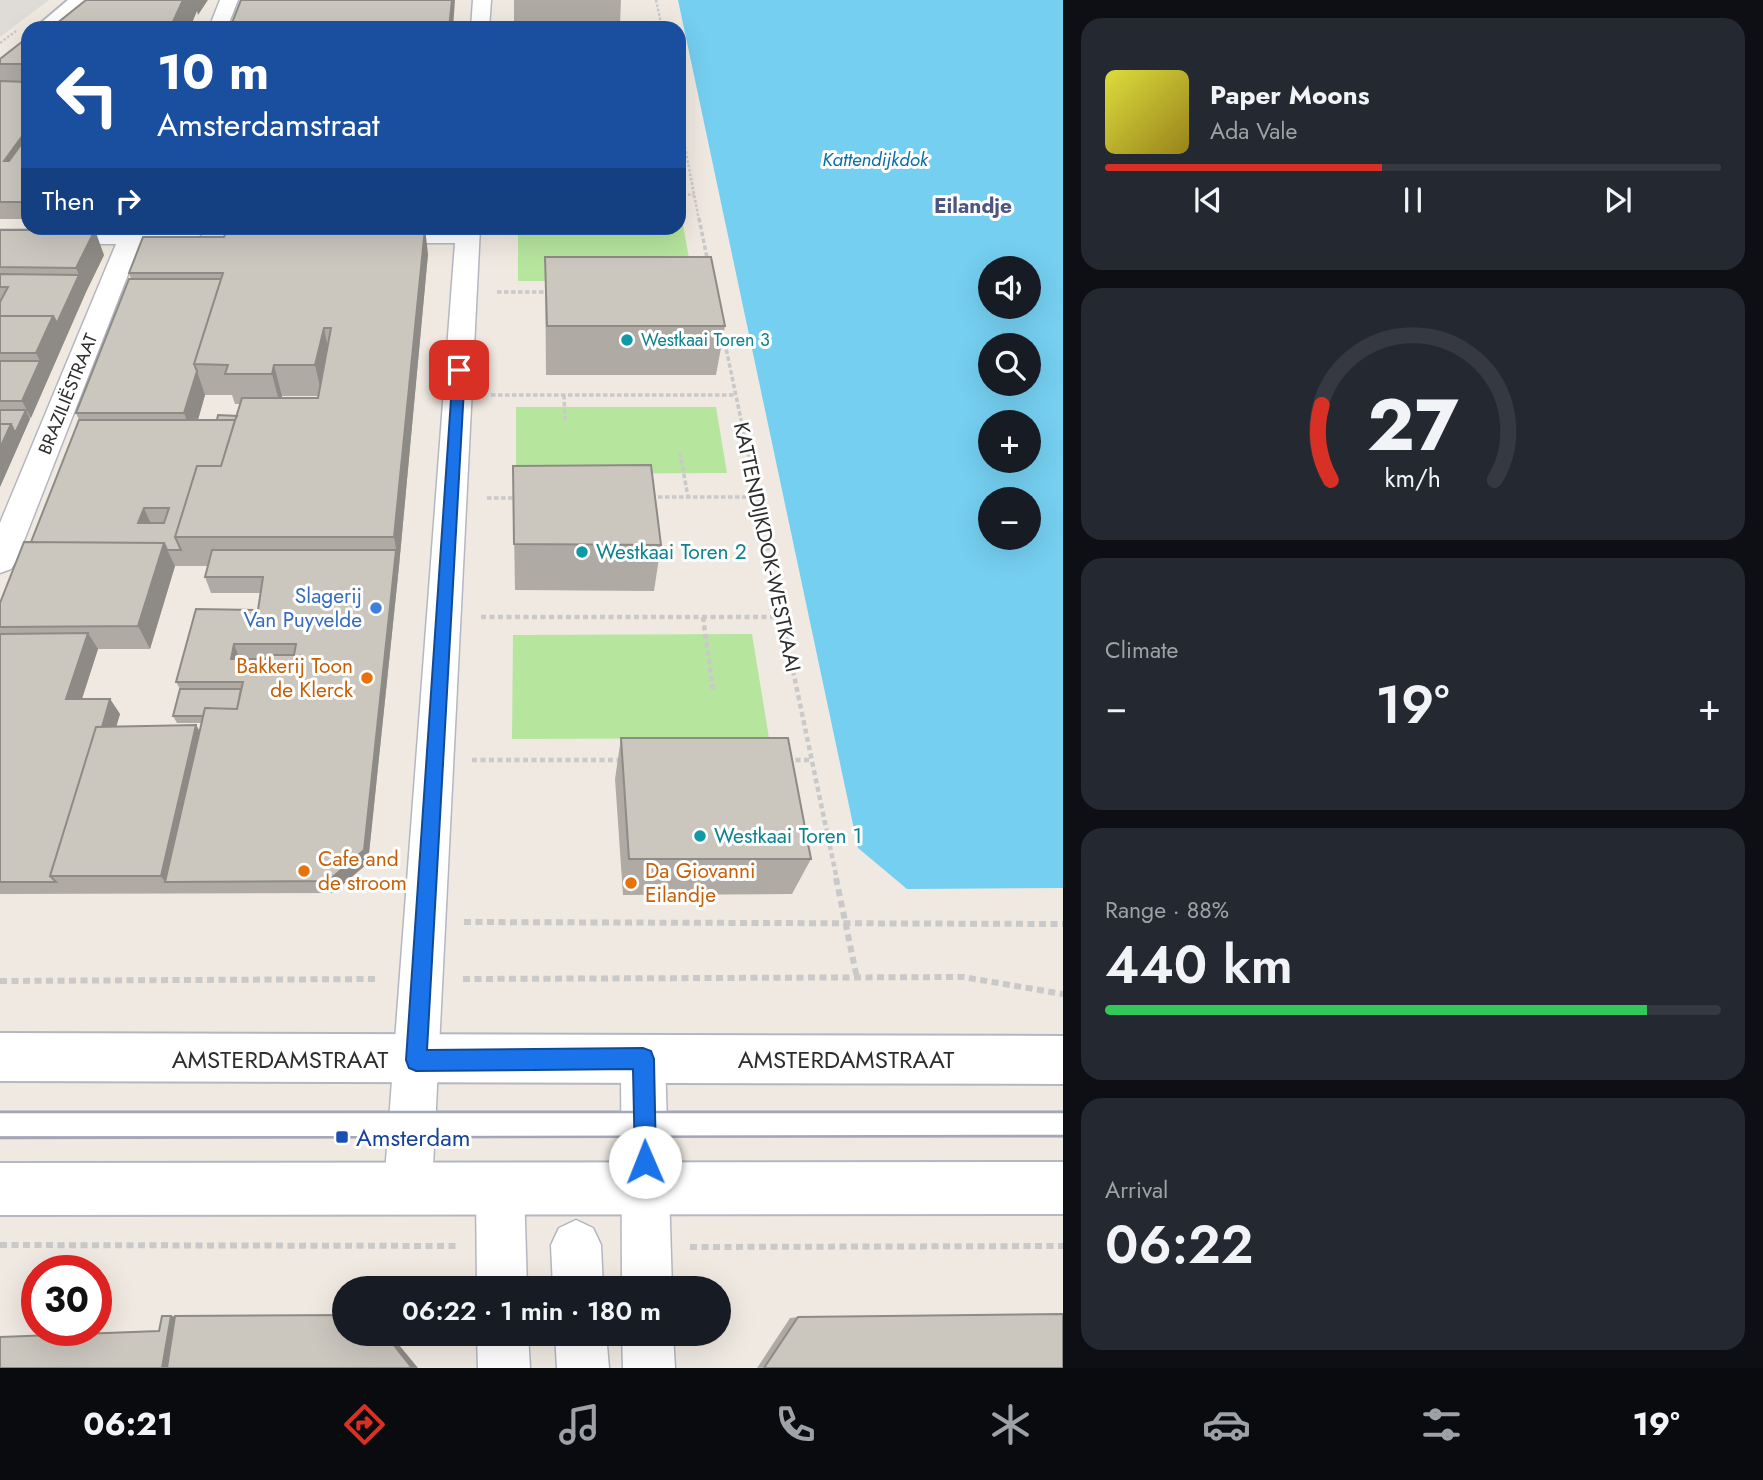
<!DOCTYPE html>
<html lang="en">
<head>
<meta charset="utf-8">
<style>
  body { margin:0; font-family:Jost,sans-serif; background:#242831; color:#f1f3f6; height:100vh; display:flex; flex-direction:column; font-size:26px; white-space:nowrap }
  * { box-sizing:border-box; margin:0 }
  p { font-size:23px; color:#9ea1a6 }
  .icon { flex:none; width:38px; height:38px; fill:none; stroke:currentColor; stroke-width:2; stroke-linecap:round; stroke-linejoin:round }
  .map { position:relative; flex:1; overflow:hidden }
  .details { display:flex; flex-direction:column; gap:18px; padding:18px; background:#0d0f14; width:700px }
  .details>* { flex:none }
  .banner { position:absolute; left:21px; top:21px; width:665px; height:214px; border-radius:21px; box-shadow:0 7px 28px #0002; background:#1a4fa0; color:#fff; overflow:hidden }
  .controls { position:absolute; left:978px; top:256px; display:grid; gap:14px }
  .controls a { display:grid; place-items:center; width:63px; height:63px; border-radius:50%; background:#171b24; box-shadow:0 7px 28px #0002; font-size:35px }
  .speed { position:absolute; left:21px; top:1255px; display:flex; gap:14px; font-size:35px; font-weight:700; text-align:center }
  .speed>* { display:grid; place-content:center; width:91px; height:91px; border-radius:50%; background:#171b24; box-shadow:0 7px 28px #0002; line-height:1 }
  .speed .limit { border:10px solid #d22; background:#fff; color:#111 }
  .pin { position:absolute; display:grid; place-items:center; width:60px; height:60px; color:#fff; margin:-30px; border-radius:14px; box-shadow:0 4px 10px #0006 }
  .me { position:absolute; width:77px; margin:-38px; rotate:359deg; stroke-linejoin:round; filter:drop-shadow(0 0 5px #0008) }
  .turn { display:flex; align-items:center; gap:24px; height:147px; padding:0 21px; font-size:32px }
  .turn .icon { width:91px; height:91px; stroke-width:2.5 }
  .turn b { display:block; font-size:49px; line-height:60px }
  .then { display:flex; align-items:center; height:66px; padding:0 21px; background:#0003; gap:14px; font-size:26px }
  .big { font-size:52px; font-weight:600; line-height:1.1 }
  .details .widget { flex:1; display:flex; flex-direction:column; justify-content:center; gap:10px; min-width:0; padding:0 24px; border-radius:21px; background:#242831 }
  .details .dial { align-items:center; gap:0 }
  .dial svg { height:182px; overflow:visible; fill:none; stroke:#363941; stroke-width:7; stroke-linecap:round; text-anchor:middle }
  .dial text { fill:#f1f3f6; stroke:none }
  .song { display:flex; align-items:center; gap:21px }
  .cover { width:84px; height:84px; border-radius:10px; background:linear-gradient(135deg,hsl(60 70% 55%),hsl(50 70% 35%)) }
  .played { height:7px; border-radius:4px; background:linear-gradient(90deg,#d93025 45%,#363941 45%) }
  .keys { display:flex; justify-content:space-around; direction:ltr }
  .heat { display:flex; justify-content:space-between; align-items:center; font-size:38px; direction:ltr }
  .charge { height:10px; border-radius:5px; background:linear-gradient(90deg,#34c759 88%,#363941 0) }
  .trip { position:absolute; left:332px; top:1276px; width:399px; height:70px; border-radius:35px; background:#171b24; box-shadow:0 7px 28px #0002; font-weight:600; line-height:70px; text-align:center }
  .tab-bar { display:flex; height:112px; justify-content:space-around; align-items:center; background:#090b0e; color:#9ea1a6 }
  .tab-bar .icon { width:49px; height:49px }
  .tab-bar .current { color:#d93025 }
  .tab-bar b { font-size:32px; color:#f1f3f6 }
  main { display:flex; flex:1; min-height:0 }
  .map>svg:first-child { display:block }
  .green { fill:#b6e59e }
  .plaza { fill:#dfdcd8 }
  .water { fill:#75cff0; fill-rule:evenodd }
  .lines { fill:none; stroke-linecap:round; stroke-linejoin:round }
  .lane-casing { stroke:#b4b7c1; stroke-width:3 }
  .street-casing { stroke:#b4b7c1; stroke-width:3 }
  .secondary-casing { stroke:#b4b7c1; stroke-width:4 }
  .path-far3 { stroke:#c9c9c9; stroke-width:2.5; stroke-dasharray:2.5 2; stroke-linecap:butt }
  .path-far2 { stroke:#c9c9c9; stroke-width:3.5; stroke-dasharray:4.5 2.5; stroke-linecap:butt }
  .path-far1 { stroke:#c9c9c9; stroke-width:4.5; stroke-dasharray:5 3.5; stroke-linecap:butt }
  .path { stroke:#c9c9c9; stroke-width:6; stroke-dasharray:7 4.5; stroke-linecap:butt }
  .lane { fill:#fff; fill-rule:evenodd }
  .street { fill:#fff; fill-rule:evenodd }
  .secondary { fill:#fff; fill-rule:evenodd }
  .tram { stroke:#a3a6b8; stroke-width:2.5 }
  .wall { fill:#afaba4; fill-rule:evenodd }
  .shaded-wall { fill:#8e8b86 }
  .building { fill:#cbc7bf; stroke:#8e8b86; stroke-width:2; fill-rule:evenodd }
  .route { fill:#1a73e8; stroke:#114b97; stroke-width:2 }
  .culture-dot { fill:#0f9aa8; stroke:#fff; stroke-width:2.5 }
  .shop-dot { fill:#3f7fe0; stroke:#fff; stroke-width:2.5 }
  .food-dot { fill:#e8710a; stroke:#fff; stroke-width:2.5 }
  .transit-dot { fill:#1a4fb4; stroke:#fff; stroke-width:2.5 }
  .labels { text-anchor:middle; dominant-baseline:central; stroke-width:6; stroke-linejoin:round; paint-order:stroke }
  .far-culture-label { font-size:18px; fill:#0d838f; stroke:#fff; text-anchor:start }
  .far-street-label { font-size:18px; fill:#2e2e2e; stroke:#fff }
  .far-water-label { font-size:19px; font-style:italic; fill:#0d6fa3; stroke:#fff }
  .far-quarter-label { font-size:21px; font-weight:bold; fill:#4d5680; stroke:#fff }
  .street-label { font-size:21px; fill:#2e2e2e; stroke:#fff }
  .culture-label { font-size:21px; fill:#0d838f; stroke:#fff; text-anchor:start }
  .shop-label { font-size:21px; fill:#366cbe; stroke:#fff; text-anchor:end }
  .food-label { font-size:21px; fill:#c56008; stroke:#fff; text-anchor:start }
  .near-street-label { font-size:24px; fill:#2e2e2e; stroke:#fff }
  .near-transit-label { font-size:24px; fill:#164399; stroke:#fff; text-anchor:start }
</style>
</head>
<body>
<main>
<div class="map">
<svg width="1063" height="1368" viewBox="0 0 1063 1368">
  <rect width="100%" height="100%" fill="#efe9e1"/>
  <path class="green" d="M679,202L693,281H518V228H679Z
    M516,407H716L727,473L516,474Z
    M752,634L769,738L512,739L513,635Z"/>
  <path class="plaza" d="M0,0H49L0,37Z"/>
  <path class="water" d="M678,0H1063V888L907,889L858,848ZM990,268H1029V306H990ZM990,345H1029V383H990ZM990,422H1029V460H990ZM990,499H1029V537H990Z"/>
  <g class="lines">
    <g class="lane-casing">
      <path id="lane" d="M0,1112H1063V1136H0Z"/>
    </g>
    <g class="street-casing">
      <path id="street" d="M220,0H238L227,28H209Z
        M473,0H491L489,28H471Z
        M124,228L189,230L197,232L201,237L197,242L140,244L16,561L11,569L0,573V523L116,244H0V230H122Z
        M480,228L432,1187L425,1204L408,1211L391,1204L384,1187L455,243H378L370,241L366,236L370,231L378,229Z
        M643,1037L659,1043L665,1059L672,1288H622L621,1059L627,1043Z
        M500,1163L517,1170L524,1187L527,1288H477L476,1187L483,1170Z
        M576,1220L593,1228L601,1245L603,1288H553L551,1245L559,1228Z
        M477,1334H528L530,1368H478Z
        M555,1334H606L609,1368H557Z
        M622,1334H673L675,1368H623Z"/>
    </g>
    <g class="secondary-casing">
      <path id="secondary" d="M68,0H90L58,28H35Z
        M0,1033L1063,1036V1084L0,1081Z
        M1063,1162V1214L0,1215V1163Z"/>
    </g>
    <path class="path-far3" d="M656,0L662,28
      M0,43L16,31
      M679,116L699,220
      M679,194L694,195"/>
    <path class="path-far2" d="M699,218L708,263
      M497,292H551
      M722,329L759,506
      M491,395H735
      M564,395L565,421
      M680,453L688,497
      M651,497H757
      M487,498H516"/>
    <path class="path-far1" d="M758,504L837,880
      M481,617H782
      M703,617L713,690
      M472,760H621
      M787,760H811"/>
    <path class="path" d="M836,878L857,978
      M464,922L1063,924
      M463,979L963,977L1063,994
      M0,981L378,979
      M0,1245L458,1246
      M690,1247L1063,1246"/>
    <use href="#lane" class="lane"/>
    <use href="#street" class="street"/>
    <use href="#secondary" class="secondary"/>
    <path class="tram" d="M0,1112H1063
      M0,1138L1063,1136"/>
  </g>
  <path class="wall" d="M514,0H621L620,24H514Z
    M28,37V219H0V59Z
    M0,230L104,255L86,292L0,487Z
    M428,254L399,566L368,863L333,893L0,894V603L31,542L79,420L76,413L131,279L129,273ZM205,395H232L235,404H240L237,416L217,420H198ZM282,396H318V398H281ZM175,566H208L205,577L211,593H260L258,610L176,682L180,689L173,716L177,723H201L200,731L196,725L116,726L120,714L110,699H82L98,649H150Z
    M545,257L725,326L716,375H546Z
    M513,466L661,545L654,591L515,590Z
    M621,738L811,859L792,894L623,895L615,779Z
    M798,1317L1063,1368H757L790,1318Z"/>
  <path class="shaded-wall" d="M183,0H208L198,15L197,11L190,28H170Z
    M452,0H455L453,28H449Z
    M28,128V154L11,178L4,161Z
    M425,228L428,254L399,566L394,537Z
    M95,230L104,255L86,292L31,418L22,401L40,361L36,353L53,316L79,275L76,268Z
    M324,328L330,359L322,396L315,365Z
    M274,365L282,396L280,405L272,374Z
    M197,371L205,395L193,437L184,413Z
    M26,410L30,419L0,487V448L11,424Z
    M144,508L151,524L138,523Z
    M164,543L175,566L150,649L138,626Z
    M396,550L399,566L368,863L333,893L328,881Z
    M88,633L98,649L77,714L66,699Z
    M234,644L240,660L231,659Z
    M110,699L120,714L73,876H57Z
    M196,725L207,746L165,882L161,876Z
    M171,1316L191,1318L183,1368H162Z
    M385,1334H390L418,1368H412Z"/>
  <path class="building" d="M86,0H183L170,28H51Z
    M241,0H452L449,28H230Z
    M28,37V64H0V59Z
    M0,81L28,82V128L4,161H9L28,135V202H0Z
    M227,228H425L394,537H175L197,466H221L242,398H318L331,328H324L315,365H274L272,374H225L228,365L194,364L223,273H129L143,237H224Z
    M0,230H95L76,268L0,267Z
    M545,257H711L725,326H547Z
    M0,274L79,275L57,323L53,316H0V302L8,287H0Z
    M129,279H221L194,364L197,371L184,413H76Z
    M0,316H53L36,353H0Z
    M0,361H40L22,401H0Z
    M0,410H26L15,433L11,424H0Z
    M218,415L237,416L235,420H217Z
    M79,420H235L221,466H197L175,537L181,550H167L164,543L31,542ZM144,508H169L164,523H138Z
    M0,424H11L0,448Z
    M651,465L661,545L514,544L513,466Z
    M24,542L164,543L138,626L0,627V603Z
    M212,550H396L364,850L328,881L165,882L205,708L237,709L243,682H176L196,609L258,610L263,577H205ZM234,644H296L294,655H268L267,659H231Z
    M88,633L66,699H110L102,727H96L50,876L56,882H0V634Z
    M180,689H241L237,709L205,708L203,716H173Z
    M196,725L161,876H50L96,727Z
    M621,738H788L811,859H629Z
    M1063,1314V1368H764L798,1317Z
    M345,1315V1334H385L412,1368H167L175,1316Z
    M162,1316H171L162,1368H0V1337L159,1331Z"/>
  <path class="route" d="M459,366L465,370L427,1050L643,1048L651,1051L654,1059L656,1162L653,1169L645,1173L638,1169L635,1162L633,1069L416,1071L409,1068L406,1060L453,370Z"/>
  <g class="culture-dot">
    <circle cx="627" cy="340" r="7"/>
    <circle cx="582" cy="552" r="7"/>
    <circle cx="700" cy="836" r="7"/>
  </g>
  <circle class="shop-dot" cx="376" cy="608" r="7"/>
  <g class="food-dot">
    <circle cx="367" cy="678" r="7"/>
    <circle cx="304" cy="871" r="7"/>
    <circle cx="631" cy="883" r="7"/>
  </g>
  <rect class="transit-dot" x="335" y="1130" width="14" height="14" rx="3.5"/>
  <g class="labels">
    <g class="far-culture-label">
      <text x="641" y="340">Westkaai Toren 3</text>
    </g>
    <g class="far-street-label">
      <text transform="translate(68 394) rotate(-68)">BRAZILIËSTRAAT</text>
    </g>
    <g class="far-water-label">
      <text x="875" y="159">Kattendijkdok</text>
    </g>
    <g class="far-quarter-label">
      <text x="973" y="206">Eilandje</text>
    </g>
    <g class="street-label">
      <text transform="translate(767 547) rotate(78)">KATTENDIJKDOK-WESTKAAI</text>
    </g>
    <g class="culture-label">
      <text x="596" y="552">Westkaai Toren 2</text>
      <text x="714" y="836">Westkaai Toren 1</text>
    </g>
    <g class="shop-label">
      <text x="362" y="596">Slagerij<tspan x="362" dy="24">Van Puyvelde</tspan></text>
    </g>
    <g class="food-label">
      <text x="353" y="666" text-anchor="end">Bakkerij Toon<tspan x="353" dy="24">de Klerck</tspan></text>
      <text x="318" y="859">Cafe and<tspan x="318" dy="24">de stroom</tspan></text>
      <text x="645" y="871">Da Giovanni<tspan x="645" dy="24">Eilandje</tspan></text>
    </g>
    <g class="near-street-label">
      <text x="280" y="1059">AMSTERDAMSTRAAT</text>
      <text x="846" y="1059">AMSTERDAMSTRAAT</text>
    </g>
    <g class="near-transit-label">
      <text x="356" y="1137">Amsterdam</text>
    </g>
  </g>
</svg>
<div class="controls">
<a><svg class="icon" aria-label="sound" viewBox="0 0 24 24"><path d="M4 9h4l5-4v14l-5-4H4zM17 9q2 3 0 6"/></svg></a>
<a><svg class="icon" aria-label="search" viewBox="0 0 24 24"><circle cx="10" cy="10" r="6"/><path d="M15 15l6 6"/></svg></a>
<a>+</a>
<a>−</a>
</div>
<div class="speed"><div class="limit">30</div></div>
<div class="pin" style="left:459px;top:370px;background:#d93025"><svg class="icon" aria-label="arrive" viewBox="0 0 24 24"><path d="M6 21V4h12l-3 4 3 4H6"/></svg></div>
<svg class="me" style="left:645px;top:1162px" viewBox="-20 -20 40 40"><circle r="19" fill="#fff"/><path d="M0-13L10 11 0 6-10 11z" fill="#1a73e8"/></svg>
<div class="trip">06:22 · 1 min · 180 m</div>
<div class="banner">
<div class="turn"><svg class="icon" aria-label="left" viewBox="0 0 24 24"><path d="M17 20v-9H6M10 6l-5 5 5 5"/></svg><div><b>10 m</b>Amsterdamstraat</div></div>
<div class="then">Then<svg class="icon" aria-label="right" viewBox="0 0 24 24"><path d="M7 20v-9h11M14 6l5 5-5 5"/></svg></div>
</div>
</div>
<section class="details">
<div class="widget">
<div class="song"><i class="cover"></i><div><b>Paper Moons</b><p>Ada Vale</p></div></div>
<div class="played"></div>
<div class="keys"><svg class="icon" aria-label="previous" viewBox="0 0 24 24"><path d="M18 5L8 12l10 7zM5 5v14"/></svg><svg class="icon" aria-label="pause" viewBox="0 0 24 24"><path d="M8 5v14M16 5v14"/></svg><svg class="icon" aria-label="next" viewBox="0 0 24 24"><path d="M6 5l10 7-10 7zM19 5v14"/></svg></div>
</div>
<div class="widget dial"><svg viewBox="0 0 100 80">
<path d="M14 69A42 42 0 1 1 86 69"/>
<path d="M14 69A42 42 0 0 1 10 36" stroke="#d93025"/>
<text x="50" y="56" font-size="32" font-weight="700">27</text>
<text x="50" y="72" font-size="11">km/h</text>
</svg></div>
<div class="widget"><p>Climate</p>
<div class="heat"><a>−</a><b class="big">19°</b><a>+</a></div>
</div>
<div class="widget"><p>Range · 88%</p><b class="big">440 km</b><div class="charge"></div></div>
<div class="widget"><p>Arrival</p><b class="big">06:22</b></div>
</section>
</main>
<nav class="tab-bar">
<b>06:21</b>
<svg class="icon current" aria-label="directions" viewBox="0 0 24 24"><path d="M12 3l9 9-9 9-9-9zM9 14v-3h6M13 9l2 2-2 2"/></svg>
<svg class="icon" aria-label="music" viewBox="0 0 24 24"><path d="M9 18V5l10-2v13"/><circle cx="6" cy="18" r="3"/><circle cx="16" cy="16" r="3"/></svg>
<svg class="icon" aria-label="phone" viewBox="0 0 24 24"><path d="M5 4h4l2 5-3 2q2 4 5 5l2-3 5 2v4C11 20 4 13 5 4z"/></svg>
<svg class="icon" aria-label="climate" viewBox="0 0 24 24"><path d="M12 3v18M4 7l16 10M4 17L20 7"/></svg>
<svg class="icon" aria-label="car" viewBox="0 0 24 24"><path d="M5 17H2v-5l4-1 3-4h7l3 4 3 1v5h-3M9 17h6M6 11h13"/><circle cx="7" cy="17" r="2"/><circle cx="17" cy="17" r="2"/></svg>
<svg class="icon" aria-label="filters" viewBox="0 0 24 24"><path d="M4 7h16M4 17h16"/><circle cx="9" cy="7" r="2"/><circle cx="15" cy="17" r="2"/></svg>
<b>19°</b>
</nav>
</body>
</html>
